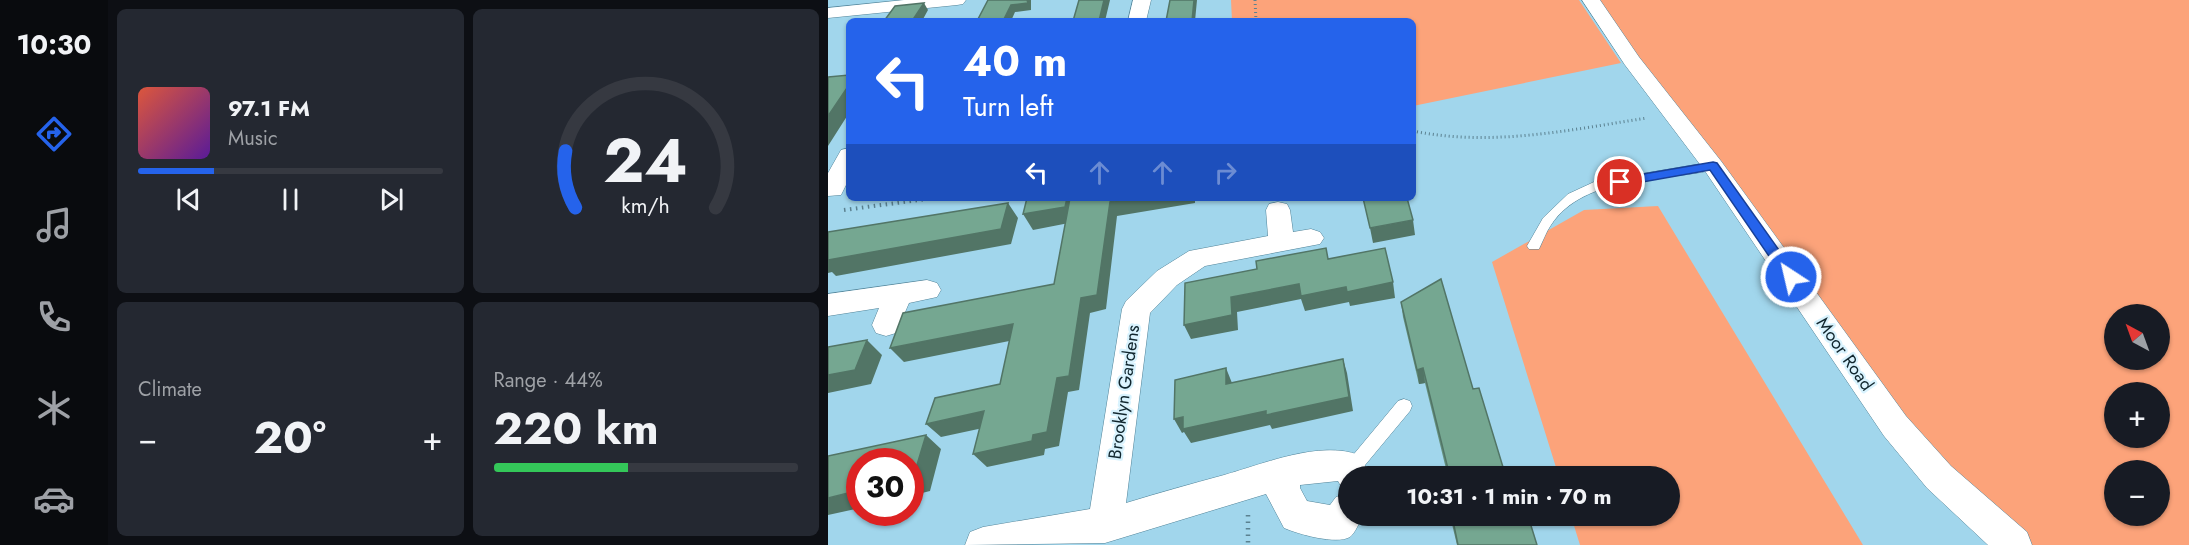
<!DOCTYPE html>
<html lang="en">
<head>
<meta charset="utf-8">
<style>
  body { margin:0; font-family:Jost,sans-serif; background:#242831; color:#f1f3f6; height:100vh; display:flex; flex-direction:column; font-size:22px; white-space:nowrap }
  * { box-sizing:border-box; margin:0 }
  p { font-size:20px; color:#9ea1a6 }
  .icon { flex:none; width:33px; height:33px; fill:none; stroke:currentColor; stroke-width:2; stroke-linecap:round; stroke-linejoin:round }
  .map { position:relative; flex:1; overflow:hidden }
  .details { display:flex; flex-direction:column; gap:9px; padding:9px; background:#0d0f14; width:720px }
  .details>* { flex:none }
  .top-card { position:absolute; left:18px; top:18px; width:570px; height:183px; border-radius:9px; box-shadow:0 2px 4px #0004; background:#2563eb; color:#fff; overflow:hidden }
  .needle { width:39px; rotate:319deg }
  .controls { position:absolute; left:1276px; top:304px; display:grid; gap:12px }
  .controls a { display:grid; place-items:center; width:66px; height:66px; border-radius:50%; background:#171b24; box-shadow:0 2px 4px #0004; font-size:30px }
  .speed { position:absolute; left:18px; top:448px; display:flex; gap:12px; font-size:30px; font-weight:700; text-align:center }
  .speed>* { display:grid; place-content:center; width:78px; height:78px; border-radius:50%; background:#171b24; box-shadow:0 2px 4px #0004; line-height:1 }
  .speed .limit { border:9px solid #d22; background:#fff; color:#111 }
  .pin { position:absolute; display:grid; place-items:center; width:51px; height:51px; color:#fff; margin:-26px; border:3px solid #fff; border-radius:50%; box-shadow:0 2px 6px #0007 }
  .me { position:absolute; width:66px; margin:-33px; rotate:325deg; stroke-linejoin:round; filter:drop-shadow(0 0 4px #0008) }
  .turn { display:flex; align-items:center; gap:21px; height:126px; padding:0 18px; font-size:27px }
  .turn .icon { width:78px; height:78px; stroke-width:2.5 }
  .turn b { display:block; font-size:42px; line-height:51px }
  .lanes { display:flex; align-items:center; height:57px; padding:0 18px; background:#0003; justify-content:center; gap:30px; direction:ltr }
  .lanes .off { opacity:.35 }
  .big { font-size:45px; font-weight:700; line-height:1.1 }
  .details .card { flex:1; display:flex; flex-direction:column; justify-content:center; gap:9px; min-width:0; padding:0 21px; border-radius:9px; background:#242831 }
  .details .dial { align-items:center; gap:0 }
  .dial svg { height:156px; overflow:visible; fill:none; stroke:#363941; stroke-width:7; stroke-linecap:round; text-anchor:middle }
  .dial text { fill:#f1f3f6; stroke:none }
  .song { display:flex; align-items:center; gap:18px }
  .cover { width:72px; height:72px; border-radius:9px; background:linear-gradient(135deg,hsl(10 70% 55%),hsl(270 70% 35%)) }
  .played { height:6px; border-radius:3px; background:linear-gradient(90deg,#2563eb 25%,#363941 25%) }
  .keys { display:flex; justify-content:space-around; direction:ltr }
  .heat { display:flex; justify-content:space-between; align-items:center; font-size:33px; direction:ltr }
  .charge { height:9px; border-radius:4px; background:linear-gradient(90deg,#34c759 44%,#363941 0) }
  .details .tiles { flex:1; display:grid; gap:9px; grid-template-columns:repeat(2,1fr) }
  .trip { position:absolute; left:510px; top:466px; width:342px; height:60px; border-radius:30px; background:#171b24; box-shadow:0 2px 4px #0004; font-weight:700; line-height:60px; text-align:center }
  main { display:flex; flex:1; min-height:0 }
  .tabs { display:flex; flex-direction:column; width:108px; justify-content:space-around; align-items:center; background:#090b0e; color:#9ea1a6 }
  .tabs .icon { width:42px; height:42px }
  .tabs .active { color:#2563eb }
  .tabs b { font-size:27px; color:#f1f3f6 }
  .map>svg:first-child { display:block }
  .green { fill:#fca37a; fill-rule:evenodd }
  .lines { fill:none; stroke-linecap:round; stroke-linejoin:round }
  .lane-casing { stroke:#518398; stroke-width:1 }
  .street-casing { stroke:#518398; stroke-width:1 }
  .path-far2 { stroke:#5b8190; stroke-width:3; stroke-dasharray:1 3; stroke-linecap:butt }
  .path-far1 { stroke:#5b8190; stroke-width:4; stroke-dasharray:1.5 4.5; stroke-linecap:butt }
  .path { stroke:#5b8190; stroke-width:4.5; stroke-dasharray:1.5 5; stroke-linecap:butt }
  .lane { fill:#fff; fill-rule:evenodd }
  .street { fill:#fff; fill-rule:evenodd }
  .wall { fill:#65907d }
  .shaded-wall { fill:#527566 }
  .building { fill:#75a791; stroke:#527566; stroke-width:1.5 }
  .route { fill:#2563eb; stroke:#184099; stroke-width:1.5 }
  .labels { text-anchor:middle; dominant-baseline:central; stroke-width:4.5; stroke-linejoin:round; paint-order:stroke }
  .street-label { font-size:18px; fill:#10262e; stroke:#d9f3fe }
</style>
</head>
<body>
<main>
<nav class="tabs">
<b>10:30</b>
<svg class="icon active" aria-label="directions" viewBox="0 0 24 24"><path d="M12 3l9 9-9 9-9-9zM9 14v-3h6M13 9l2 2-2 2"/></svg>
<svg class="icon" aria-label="music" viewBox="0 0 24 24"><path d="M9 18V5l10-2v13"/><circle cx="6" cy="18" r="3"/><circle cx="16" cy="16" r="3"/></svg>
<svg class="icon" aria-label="phone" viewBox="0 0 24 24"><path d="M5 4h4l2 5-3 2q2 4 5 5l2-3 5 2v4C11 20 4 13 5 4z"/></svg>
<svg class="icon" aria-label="climate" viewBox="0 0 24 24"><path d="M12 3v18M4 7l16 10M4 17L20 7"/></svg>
<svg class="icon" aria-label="car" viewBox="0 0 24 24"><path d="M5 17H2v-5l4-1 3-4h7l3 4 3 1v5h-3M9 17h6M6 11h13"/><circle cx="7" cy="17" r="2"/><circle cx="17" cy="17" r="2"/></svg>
</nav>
<section class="details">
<div class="tiles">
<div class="card">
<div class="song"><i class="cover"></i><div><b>97.1 FM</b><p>Music</p></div></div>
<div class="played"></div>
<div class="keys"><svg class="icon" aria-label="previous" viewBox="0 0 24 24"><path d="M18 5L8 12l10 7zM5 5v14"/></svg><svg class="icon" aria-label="pause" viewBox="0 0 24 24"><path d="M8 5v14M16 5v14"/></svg><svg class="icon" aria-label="next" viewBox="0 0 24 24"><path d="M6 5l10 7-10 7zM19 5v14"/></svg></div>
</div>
<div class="card dial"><svg viewBox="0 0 100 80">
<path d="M14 69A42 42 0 1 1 86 69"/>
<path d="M14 69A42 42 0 0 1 9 40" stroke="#2563eb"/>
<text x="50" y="56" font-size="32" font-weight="700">24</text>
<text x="50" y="72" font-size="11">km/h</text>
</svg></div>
<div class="card"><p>Climate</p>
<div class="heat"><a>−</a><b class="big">20°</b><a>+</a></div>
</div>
<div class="card"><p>Range · 44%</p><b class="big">220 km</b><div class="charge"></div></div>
</div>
</section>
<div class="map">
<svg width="1361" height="545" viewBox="0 0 1361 545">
  <rect width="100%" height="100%" fill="#a1d6ec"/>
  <path class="green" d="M403,0H751L793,63L585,106V21H404Z
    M764,0H1361V545H1186L1111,477ZM1287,315H1332V360H1287ZM1287,393H1332V438H1287ZM1287,471H1332V516H1287Z
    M830,206L1035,545H752L743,516H842V477H731L664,262L756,210Z"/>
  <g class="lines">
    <g class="lane-casing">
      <path id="lane" d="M885,162L891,166L889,169C836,182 757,174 723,225C718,232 715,241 711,249H701L699,246L715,218L740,194L766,182Z
        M576,399L582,401L584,406L582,411L528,476L520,478L516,476L514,471L516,466L570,401Z"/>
    </g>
    <g class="street-casing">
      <path id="street" d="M76,0H138L135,4L129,5L0,18V8Z
        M305,0H323L318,21H300Z
        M754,0H772L811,57L893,161L1078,416L1123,466L1199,532L1204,545H1160L1099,488L1056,436L877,171L797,65Z
        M21,148V179L13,195L0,196V173L13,150Z
        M450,202L459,204L462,210L465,232L483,229L492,232L496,238L492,244L377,266L349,285L322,313L298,503C330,493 363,484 396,475C435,464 492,440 531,455L543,477H520V491L514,488L510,481L472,485V488L479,501L502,505L508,497L520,493V516H534C532,522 527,533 522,537C508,545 470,534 456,528L438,494L277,543L137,545L142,532L155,527L262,509L294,309L298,301L329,271L361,251L440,236L438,210L441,204Z
        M99,280L109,283L113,290L109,297L81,303L68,333L58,336L48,333L44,325L51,308L0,316V294Z"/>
    </g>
    <path class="path-far2" d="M427,0L428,21
      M585,131C664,147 741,130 819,118"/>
    <path class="path-far1" d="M16,210L106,198"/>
    <path class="path" d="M420,515V545"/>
    <use href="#lane" class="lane"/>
    <use href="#street" class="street"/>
  </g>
  <path class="wall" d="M573,302L645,389L678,477H620L597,383L591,384L575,317Z
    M622,516H700L709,545H629Z"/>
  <path class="shaded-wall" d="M199,0H203V10L187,12L183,21H175L183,5Z
    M276,0H282L277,21H271Z
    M366,0H369L367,21H364Z
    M96,3L100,10L94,21H84Z
    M21,85V113L0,146V116Z
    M239,198H250L246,222L205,230L195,214Z
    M302,198H367V203L289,216L278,309L262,313L251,390L240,392L231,446L217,449L216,455L159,467L145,454L205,435L229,378L282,202Z
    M180,203L190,218L183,244L8,276L4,272L0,273V260Z
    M585,220L587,235L545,243L542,228Z
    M565,282L567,298L522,306L521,302L477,311L473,299L409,312L410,330L363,339L356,325L403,297L471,284Z
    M185,324L196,338L76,362L62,348Z
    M39,340L54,355L43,384L0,393V375Z
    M515,359L519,373L525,411L444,429L442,425L363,443L356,432L354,433L346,419Z
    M398,368L404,383L398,384Z
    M595,368L597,383L591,384L589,370Z
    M156,411L169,425L113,437L98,424Z
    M98,435L113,449L102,491L82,496V479Z
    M32,490V508L0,515V498Z"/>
  <path class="building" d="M160,0H199L200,3L183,5L175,21H149Z
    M251,0H276L271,21H245Z
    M342,0H366L364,21H338Z
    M96,3L84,21H56L67,6Z
    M21,75V85L0,116V77Z
    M199,198H239L237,207L195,214Z
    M242,198H302L282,202L269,295L253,298L241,376L229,378L219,432L205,435L204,441L145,454L156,411L98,424L107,398L172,384L185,324L62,348L75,313L226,284Z
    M535,198H579L585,220L542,228Z
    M180,203L173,229L0,260V232Z
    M498,248L500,259L557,248L565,282L519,292L518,287L473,296L471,284L403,297L404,315L356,325L357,283L429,269L428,261Z
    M613,279L645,389L651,388L678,477H622L595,368L589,370L573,302Z
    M39,340L27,370L0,375V347Z
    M515,359L521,397L438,415V411L355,429V417L346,419L347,380L398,368V384Z
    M98,435L85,478L82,479V462H32V490L0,498V456Z
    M624,516H700L709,545H630Z"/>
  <path class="route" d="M885,162L889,163L968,274L970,277L968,281H958L882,170L792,186L786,182L792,178Z"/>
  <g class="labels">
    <g class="street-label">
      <text transform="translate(1017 354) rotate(55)">Moor Road</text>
      <text transform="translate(296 392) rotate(-82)">Brooklyn Gardens</text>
    </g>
  </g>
</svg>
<div class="controls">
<a><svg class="needle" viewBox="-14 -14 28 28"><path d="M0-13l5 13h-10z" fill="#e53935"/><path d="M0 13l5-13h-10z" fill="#9ea1a6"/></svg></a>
<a>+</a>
<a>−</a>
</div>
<div class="speed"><div class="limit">30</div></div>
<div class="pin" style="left:792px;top:182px;background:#d93025"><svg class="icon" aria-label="arrive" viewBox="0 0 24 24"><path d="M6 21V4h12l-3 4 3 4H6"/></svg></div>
<svg class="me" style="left:963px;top:277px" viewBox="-20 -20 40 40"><circle r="17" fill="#2563eb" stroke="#fff" stroke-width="3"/><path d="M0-11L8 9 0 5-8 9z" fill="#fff"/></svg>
<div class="trip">10:31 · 1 min · 70 m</div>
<div class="top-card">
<div class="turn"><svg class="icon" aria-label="left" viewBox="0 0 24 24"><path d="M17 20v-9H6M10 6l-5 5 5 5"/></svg><div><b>40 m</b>Turn left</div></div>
<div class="lanes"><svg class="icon" aria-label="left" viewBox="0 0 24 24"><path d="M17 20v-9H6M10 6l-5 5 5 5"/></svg><svg class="icon off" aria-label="ahead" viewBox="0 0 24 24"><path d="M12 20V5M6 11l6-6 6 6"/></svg><svg class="icon off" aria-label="ahead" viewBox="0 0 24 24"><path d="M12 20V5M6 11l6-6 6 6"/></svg><svg class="icon off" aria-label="right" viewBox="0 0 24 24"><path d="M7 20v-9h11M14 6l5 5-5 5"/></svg></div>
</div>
</div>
</main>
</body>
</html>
